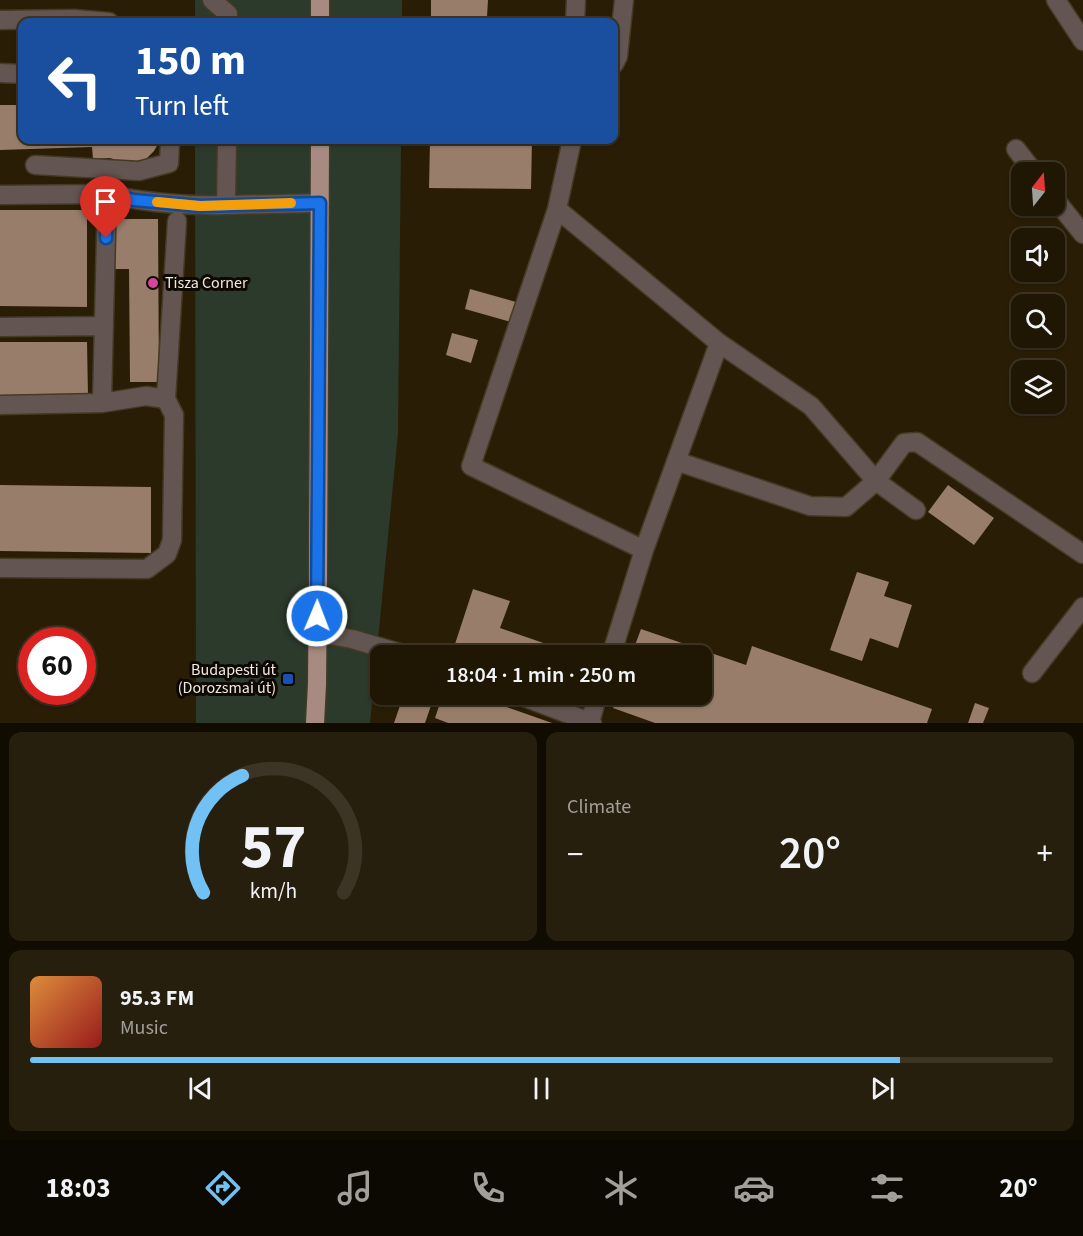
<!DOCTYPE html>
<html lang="en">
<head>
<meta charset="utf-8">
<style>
  body { margin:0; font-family:"Source Sans 3",sans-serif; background:#271f0e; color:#f1f3f6; height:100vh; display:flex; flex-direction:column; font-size:22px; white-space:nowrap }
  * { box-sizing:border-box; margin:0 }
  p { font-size:20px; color:#a19f9a }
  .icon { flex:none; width:33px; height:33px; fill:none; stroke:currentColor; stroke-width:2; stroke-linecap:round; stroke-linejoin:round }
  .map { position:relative; height:723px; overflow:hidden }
  .side { display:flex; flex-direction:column; gap:9px; padding:9px; background:#110c02; flex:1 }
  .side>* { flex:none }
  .banner { position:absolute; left:18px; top:18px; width:600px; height:126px; border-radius:12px; box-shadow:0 2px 4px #0004,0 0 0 2px #3c3526; background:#1a4fa0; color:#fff; overflow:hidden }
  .needle { width:39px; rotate:17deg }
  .tools { position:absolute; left:1011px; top:162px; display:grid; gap:12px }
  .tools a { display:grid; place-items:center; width:54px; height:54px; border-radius:12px; background:#1f1604; box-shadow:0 2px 4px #0004,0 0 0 2px #3c3526; font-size:30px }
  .speed { position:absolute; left:18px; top:627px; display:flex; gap:12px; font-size:30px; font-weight:700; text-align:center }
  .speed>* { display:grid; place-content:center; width:78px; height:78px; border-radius:50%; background:#1f1604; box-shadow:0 2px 4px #0004,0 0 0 2px #3c3526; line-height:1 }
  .speed .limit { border:9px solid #d22; background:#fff; color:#111 }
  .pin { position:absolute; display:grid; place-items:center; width:51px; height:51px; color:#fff; margin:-62px -26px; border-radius:50% 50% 50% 0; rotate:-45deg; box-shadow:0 0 6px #0007 }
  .pin .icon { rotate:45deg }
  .me { position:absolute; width:66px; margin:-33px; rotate:1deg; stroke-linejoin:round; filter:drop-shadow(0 0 4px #0008) }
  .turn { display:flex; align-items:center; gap:21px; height:126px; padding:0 18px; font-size:27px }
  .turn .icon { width:78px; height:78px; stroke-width:2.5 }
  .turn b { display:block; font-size:42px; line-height:51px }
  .big { font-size:45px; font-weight:600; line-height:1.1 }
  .side .tile { flex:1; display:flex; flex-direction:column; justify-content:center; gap:9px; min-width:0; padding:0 21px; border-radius:12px; background:#271f0e }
  .side .dial { align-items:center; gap:0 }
  .dial svg { height:156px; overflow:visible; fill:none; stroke:#3c3526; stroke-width:7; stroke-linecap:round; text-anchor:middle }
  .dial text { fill:#f1f3f6; stroke:none }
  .song { display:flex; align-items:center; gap:18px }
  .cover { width:72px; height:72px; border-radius:9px; background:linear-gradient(135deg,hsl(30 70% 55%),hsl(0 70% 35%)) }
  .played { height:6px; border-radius:3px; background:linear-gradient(90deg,#72c1f5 85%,#3c3526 85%) }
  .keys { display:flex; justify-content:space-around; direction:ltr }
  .heat { display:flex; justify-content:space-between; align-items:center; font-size:33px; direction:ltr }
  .side .tiles { flex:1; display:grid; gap:9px; grid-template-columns:1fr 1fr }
  .tile:last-child { grid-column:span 2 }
  .trip { position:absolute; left:370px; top:645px; width:342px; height:60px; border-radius:12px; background:#1f1604; box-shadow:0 2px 4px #0004,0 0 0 2px #3c3526; font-weight:600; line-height:60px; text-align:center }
  .menu { display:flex; height:96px; justify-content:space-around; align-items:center; background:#0c0902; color:#a19f9a }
  .menu .icon { width:42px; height:42px }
  .menu .active { color:#72c1f5 }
  .menu b { font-size:27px; color:#f1f3f6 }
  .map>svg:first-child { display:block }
  .green { fill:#2c3a2b }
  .building { fill:#977d6a }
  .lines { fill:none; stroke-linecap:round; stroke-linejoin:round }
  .minor-casing { stroke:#453a24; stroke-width:21 }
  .major-casing { stroke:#453a24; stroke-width:21 }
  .minor { stroke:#635551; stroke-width:18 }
  .major { stroke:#a78b83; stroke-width:18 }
  .route-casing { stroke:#114b97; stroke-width:15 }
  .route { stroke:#1a73e8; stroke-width:10 }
  .slow { stroke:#f59e0b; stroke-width:10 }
  .hotel-dot { fill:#d1479c; stroke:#0d0802; stroke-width:2 }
  .transit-dot { fill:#1a4fb4; stroke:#0d0802; stroke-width:2 }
  .labels { text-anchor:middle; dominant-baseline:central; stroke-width:6; stroke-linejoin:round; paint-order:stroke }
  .poi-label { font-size:16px; fill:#f3eadd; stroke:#0d0802; text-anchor:start }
</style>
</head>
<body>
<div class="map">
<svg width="1083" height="723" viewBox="0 0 1083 723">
  <rect width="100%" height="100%" fill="#291d06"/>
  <path class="green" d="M195,0H402V22H195Z
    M195,140H401L398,433L370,723H196Z"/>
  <path class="building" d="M431,0H488L487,17H533V22H431Z
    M0,105H22V140H159L158,144L154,151L145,160L139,162L126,163L110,158L93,159L92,147L0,150Z
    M430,140H532L531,189L429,188Z
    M0,210H87V307L0,306Z
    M111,219H158L159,382H130L129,269H111Z
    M470,289L516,302L511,322L465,309Z
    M452,333L478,340L471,363L446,355Z
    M0,342H87L88,396H0Z
    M0,485L151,487V553L0,551Z
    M948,485L994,518L974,545L928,512Z
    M857,572L889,582L884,596L912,605L898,648L870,638L862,661L830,650Z
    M473,589L510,601L500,628L581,656H490L455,644Z
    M641,629L746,665L752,646L932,709L927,723H655L613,708L618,694H702V656H631Z
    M404,694H435L425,723H394Z
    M443,694H470L552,723H448L435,718Z
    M975,703L989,708L983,723H968Z"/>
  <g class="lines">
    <g class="minor-casing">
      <path id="minor" d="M212,0L228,14V22
        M1056,0L1083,41
        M0,20L74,19L109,22
        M575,22L576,0
        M614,64L618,56L624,0
        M0,73L22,74
        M227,140L226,205L320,203
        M572,140L557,209L471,466L644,550L611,656
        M1016,149L1034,172
        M35,165L139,171L169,163L170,140
        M0,195L107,194
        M1054,198L1083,234
        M557,209L719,343L644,550
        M0,327L104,326
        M719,343L811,406L876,481L916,510
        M166,399L177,221
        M0,405L102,403L107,194C146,203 186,206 226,205
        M676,461L810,506L846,507L876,481L904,443L917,442L1083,554
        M0,568L147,569L167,554L172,540L174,415L166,399L146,396L102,403
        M317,633L352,639L410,656
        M1032,673L1083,607
        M516,694L592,723
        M590,722L598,694"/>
    </g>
    <g class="major-casing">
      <path id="major" d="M320,22V0
        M315,723L317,684L318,582L320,140"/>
    </g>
    <use href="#minor" class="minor"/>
    <use href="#major" class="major"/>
  </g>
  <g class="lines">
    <g class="route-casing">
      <path id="route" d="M106,238L107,194L134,200L200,206L320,203L317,616"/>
    </g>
    <use href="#route" class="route"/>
    <path class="slow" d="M157,202L200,206L291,203"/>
  </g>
  <circle class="hotel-dot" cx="153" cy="283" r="6"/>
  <rect class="transit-dot" x="282" y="673" width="12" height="12" rx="3"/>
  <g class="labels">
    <g class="poi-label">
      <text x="165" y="283">Tisza Corner</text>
      <text x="276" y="670" text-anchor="end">Budapesti út<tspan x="276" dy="18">(Dorozsmai út)</tspan></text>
    </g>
  </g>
</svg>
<div class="tools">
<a><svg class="needle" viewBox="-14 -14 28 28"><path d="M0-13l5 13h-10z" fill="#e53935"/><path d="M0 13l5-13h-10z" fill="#a19f9a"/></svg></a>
<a><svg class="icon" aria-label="sound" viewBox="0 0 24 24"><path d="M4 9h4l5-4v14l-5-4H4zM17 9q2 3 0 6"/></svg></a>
<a><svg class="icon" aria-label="search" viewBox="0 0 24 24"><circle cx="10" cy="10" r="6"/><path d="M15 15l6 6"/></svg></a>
<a><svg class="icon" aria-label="layers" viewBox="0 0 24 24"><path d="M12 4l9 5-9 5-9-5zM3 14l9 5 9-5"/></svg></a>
</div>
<div class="speed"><div class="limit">60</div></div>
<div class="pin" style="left:106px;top:238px;background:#d93025"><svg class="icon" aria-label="arrive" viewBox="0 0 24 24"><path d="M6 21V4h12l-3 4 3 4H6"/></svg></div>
<svg class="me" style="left:317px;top:616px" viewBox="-20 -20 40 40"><circle r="17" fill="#1a73e8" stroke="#fff" stroke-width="3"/><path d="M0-11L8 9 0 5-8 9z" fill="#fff"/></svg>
<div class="trip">18:04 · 1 min · 250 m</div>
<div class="banner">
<div class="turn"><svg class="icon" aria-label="left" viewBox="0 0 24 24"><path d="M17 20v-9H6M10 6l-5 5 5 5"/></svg><div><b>150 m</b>Turn left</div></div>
</div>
</div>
<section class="side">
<div class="tiles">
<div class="tile dial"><svg viewBox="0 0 100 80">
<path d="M14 69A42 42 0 1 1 86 69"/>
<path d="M14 69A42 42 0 0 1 34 9" stroke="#72c1f5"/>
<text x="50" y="56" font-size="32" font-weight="700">57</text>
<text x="50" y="72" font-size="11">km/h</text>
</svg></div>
<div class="tile"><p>Climate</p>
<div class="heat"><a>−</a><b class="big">20°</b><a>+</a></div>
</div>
<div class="tile">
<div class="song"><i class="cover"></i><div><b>95.3 FM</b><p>Music</p></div></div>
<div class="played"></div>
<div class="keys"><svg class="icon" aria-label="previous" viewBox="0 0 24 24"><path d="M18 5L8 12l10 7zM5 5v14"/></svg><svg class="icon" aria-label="pause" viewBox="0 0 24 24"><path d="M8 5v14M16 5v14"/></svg><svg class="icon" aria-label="next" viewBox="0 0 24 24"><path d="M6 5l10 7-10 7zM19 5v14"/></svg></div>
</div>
</div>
</section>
<nav class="menu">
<b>18:03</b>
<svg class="icon active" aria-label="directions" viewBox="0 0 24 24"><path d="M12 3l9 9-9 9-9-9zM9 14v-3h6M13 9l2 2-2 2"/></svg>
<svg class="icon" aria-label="music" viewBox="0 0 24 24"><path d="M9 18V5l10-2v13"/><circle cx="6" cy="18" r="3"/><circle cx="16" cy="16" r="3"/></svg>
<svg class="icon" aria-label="phone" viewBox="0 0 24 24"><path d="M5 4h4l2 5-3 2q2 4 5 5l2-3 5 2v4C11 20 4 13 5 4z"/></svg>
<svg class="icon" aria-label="climate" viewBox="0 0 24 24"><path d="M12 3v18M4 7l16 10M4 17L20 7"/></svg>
<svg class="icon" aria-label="car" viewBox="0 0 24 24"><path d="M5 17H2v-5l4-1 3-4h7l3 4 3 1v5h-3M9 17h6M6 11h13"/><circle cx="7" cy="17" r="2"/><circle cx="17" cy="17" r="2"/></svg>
<svg class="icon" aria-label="filters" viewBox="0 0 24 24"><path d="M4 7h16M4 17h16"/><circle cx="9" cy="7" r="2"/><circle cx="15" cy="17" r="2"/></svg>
<b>20°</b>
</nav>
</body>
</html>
